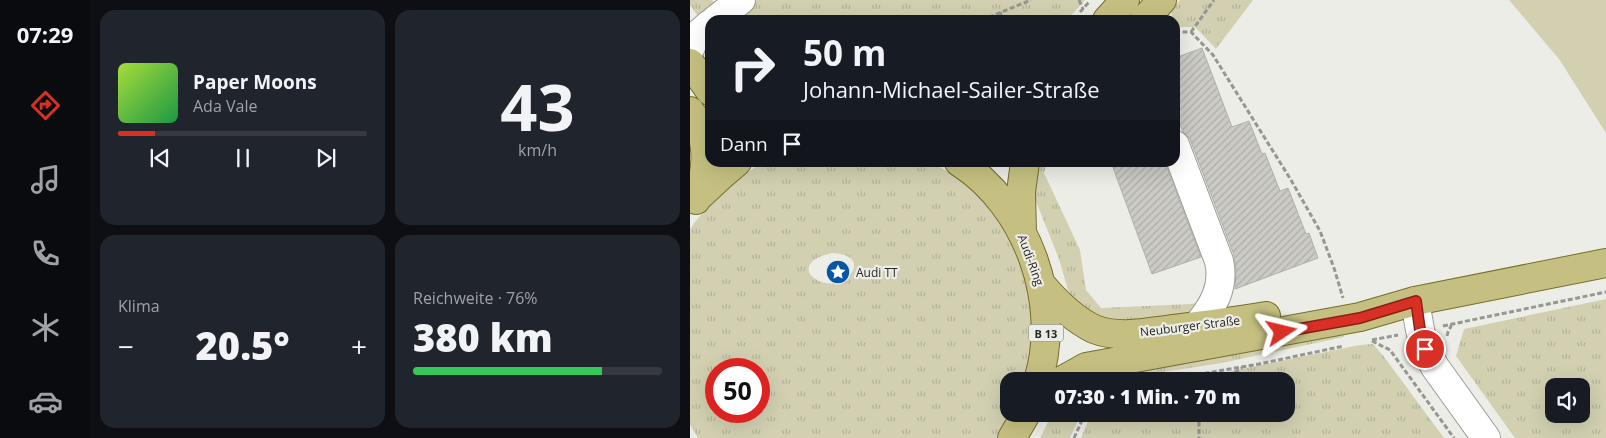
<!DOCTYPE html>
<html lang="de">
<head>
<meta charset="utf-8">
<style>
  body { margin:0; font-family:"Open Sans",sans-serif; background:#20242c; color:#f1f3f6; height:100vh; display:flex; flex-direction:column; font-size:19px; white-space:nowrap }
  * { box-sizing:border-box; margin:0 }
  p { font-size:16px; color:#9ea1a6 }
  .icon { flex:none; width:28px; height:28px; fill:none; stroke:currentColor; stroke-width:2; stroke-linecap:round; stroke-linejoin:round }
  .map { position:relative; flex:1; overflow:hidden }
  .drawer { display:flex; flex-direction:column; gap:10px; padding:10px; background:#0d0f14; width:600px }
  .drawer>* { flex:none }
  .guide { position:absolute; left:15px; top:15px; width:475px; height:152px; border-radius:15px; box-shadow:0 5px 20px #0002; background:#171b24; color:#f1f3f6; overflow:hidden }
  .buttons { position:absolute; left:855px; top:378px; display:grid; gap:10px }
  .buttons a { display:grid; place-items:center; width:45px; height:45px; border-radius:10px; background:#171b24; box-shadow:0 5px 20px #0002; font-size:25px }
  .speed { position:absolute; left:15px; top:358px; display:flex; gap:10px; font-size:25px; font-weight:700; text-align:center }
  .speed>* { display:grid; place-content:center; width:65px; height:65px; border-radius:50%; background:#171b24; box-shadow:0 5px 20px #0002; line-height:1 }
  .speed .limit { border:8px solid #d22; background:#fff; color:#111 }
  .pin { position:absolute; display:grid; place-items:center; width:42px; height:42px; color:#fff; margin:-21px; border:2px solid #fff; border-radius:50%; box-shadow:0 1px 5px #0007 }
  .me { position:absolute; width:55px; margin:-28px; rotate:80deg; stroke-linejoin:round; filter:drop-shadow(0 0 4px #0008) }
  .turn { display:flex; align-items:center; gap:18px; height:105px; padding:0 15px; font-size:22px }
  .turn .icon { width:65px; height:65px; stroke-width:2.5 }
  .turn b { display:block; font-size:35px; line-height:42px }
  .then { display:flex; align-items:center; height:48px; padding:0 15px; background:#0003; gap:10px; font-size:19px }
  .big { font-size:38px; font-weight:800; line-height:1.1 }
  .drawer .widget { flex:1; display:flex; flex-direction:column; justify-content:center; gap:8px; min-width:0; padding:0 18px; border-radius:15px; background:#20242c }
  .drawer .dial { align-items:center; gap:0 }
  .dial b { font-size:65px; line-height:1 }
  .song { display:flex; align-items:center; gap:15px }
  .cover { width:60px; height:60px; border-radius:8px; background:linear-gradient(135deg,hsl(80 70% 55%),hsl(140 70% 35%)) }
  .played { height:5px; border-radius:2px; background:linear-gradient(90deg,#d93025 15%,#363941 15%) }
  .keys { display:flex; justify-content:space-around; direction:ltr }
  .heat { display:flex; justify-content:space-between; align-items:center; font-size:28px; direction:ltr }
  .charge { height:8px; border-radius:4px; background:linear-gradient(90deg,#34c759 76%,#363941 0) }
  .drawer .tiles { flex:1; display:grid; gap:10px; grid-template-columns:repeat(2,1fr) }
  .trip { position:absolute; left:310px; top:372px; width:295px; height:50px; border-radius:15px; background:#171b24; box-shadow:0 5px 20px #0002; font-weight:800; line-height:50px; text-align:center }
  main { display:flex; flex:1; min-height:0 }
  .menu { display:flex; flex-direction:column; width:90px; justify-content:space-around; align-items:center; background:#090b0e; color:#9ea1a6 }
  .menu .icon { width:35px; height:35px }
  .menu .selected { color:#d93025 }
  .menu b { font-size:22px; color:#f1f3f6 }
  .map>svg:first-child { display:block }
  .grass { fill:url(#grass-tufts); fill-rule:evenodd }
  .pitch { fill:#d2d0b1 }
  .building { fill:url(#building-hatch); stroke:#b1b1ab }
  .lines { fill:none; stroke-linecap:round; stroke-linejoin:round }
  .minor-casing { stroke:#9c9c97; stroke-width:30 }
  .major-casing { stroke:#756f2a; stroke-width:30 }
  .path { stroke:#969692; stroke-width:3; stroke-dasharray:5 2.5; stroke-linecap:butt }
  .minor { stroke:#fff; stroke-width:28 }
  .major { stroke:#c5c081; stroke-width:28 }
  .route-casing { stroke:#8d1f18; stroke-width:12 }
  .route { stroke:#d93025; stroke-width:9 }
  .labels { text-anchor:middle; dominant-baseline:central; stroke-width:4.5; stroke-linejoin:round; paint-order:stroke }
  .shield { fill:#edede7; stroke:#62625f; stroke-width:1 }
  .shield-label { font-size:11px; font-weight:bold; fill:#272725 }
  .street-label { font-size:12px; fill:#272725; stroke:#edede7 }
  .poi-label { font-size:12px; fill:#272725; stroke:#edede7; text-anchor:start }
</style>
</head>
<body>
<main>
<nav class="menu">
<b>07:29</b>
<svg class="icon selected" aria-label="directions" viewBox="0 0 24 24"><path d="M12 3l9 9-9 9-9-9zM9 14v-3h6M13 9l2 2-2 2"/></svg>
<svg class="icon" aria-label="music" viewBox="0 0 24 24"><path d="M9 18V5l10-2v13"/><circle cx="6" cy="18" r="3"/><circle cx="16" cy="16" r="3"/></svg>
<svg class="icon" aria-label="phone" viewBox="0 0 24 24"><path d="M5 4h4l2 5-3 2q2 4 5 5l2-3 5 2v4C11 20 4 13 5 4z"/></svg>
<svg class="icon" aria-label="climate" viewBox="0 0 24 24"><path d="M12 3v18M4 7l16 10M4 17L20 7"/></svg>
<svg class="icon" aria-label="car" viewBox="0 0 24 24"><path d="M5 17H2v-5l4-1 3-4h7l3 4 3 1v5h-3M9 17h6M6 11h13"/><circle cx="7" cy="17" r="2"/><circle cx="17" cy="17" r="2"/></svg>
</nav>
<section class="drawer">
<div class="tiles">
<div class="widget">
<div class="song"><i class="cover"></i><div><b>Paper Moons</b><p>Ada Vale</p></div></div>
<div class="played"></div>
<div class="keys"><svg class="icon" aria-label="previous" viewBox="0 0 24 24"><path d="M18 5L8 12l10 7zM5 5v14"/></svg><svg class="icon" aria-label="pause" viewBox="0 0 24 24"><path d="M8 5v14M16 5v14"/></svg><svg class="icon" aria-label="next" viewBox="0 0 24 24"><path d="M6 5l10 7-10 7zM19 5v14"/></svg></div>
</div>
<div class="widget dial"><b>43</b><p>km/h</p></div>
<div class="widget"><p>Klima</p>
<div class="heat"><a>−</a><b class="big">20.5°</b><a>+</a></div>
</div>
<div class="widget"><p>Reichweite · 76%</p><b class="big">380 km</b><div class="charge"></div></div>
</div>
</section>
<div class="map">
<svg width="916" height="438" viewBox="0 0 916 438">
  <defs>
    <pattern id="grass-tufts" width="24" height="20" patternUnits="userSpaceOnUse" patternTransform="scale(1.25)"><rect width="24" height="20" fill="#d2d0b1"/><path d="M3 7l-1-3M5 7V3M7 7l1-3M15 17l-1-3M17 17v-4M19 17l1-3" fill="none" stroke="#b4b398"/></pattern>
    <pattern id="building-hatch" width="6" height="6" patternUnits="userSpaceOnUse" patternTransform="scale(1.25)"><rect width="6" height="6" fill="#cbcac5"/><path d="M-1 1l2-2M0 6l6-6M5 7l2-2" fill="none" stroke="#aeaea9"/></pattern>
  </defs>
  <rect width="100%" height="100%" fill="#edede7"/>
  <path class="grass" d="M0,0H22L26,6L9,18L0,5Z
    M63,0H395L377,20H37Z
    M490,0H563L526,49L505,27H485V20H483L481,11Z
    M72,163H243L271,180L291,197L308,217L322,240L332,264L343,315L342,347L335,381H319V414H321L306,438H8L0,425V229C20,201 43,181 72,163ZM142,253C155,253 173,260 159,276C138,298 90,265 142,253ZM26,369H69V411H26Z
    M346,163H357L354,173L390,250L396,290L411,308L501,304L518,301L499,315L430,323L406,317L387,303L378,290L369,259L345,199L343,188Z
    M916,299V438H825L766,356L774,329ZM864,386H891V414H864Z
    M652,327L654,337L532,363L415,381H387Z
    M683,344L695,358L754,438H391L401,414H596V381H492L670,345Z
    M362,414H391L380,438H350Z"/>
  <path class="pitch" d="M819,0H916V133L869,59Z"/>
  <path class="building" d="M512,48L542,127L559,121L572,154L575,153L590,191L598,188L616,234L619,233L628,258L545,289L546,271L544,255L500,139L493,132L485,111V58Z
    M421,162H475L511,257L462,274Z"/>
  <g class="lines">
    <g class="minor-casing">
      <path id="minor" d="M25,20L51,0
        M0,49L6,36L20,24
        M485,145L529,261C535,287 523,307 506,327
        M725,301L730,330L735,349L745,367L796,438"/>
    </g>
    <g class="major-casing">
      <path id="major" d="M417,20L435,0
        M454,20L472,0
        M0,63L20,91
        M0,111C20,139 19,168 6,200
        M269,162C338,206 372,304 348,381
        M7,198L34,173L47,162
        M332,233L331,192L335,162
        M351,284C366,302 383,319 404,329C428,339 459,332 484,329C515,325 545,321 576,316
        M371,381L396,367L670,317L725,301L916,263
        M322,438L336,414"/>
    </g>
    <path class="path" d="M389,0L393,9
      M310,12L313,20
      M390,12L399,2
      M292,20L341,0
      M485,32H501L523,55L601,180L630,231L644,268L653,298
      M501,32L524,0
      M753,326L916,292
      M757,336L758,332L762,324
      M682,340L708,335
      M682,341L700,350L764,438
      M470,381L569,364L654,346
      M532,381L552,368
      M509,414V438
      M384,438L395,414"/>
    <use href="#minor" class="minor"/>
    <use href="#major" class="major"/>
  </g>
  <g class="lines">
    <g class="route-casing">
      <path id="route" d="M592,332L670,318L726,301L730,330L735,349"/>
    </g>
    <use href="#route" class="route"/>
  </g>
  <defs>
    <g id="sight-disc" transform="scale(1.25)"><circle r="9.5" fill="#0556a4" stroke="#edede7"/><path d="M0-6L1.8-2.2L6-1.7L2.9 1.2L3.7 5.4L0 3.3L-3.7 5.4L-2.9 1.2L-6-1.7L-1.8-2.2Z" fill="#fff"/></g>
  </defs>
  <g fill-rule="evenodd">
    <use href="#sight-disc" x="148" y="272"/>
  </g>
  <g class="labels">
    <rect class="shield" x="338.5" y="324.5" width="35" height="17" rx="4"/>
    <g class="shield-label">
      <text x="356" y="333">B 13</text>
    </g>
    <g class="street-label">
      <text transform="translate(341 260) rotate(70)">Audi-Ring</text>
      <text transform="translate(500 326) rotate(-7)">Neuburger Straße</text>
    </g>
    <g class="poi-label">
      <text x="166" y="272">Audi TT</text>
    </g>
  </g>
</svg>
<div class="buttons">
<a><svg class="icon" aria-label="sound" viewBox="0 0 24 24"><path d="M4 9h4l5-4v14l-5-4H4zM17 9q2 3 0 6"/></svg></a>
</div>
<div class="speed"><div class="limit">50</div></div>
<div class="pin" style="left:735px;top:349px;background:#d93025"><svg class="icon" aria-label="arrive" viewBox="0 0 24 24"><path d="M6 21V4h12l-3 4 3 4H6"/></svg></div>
<svg class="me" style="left:592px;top:332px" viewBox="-20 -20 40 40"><path d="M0-17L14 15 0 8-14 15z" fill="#d93025" stroke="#fff" stroke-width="4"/></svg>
<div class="trip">07:30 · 1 Min. · 70 m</div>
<div class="guide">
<div class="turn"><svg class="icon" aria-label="right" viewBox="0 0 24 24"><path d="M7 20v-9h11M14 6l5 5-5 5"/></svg><div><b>50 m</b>Johann-Michael-Sailer-Straße</div></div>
<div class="then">Dann<svg class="icon" aria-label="arrive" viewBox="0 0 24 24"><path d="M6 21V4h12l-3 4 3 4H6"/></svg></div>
</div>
</div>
</main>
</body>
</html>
